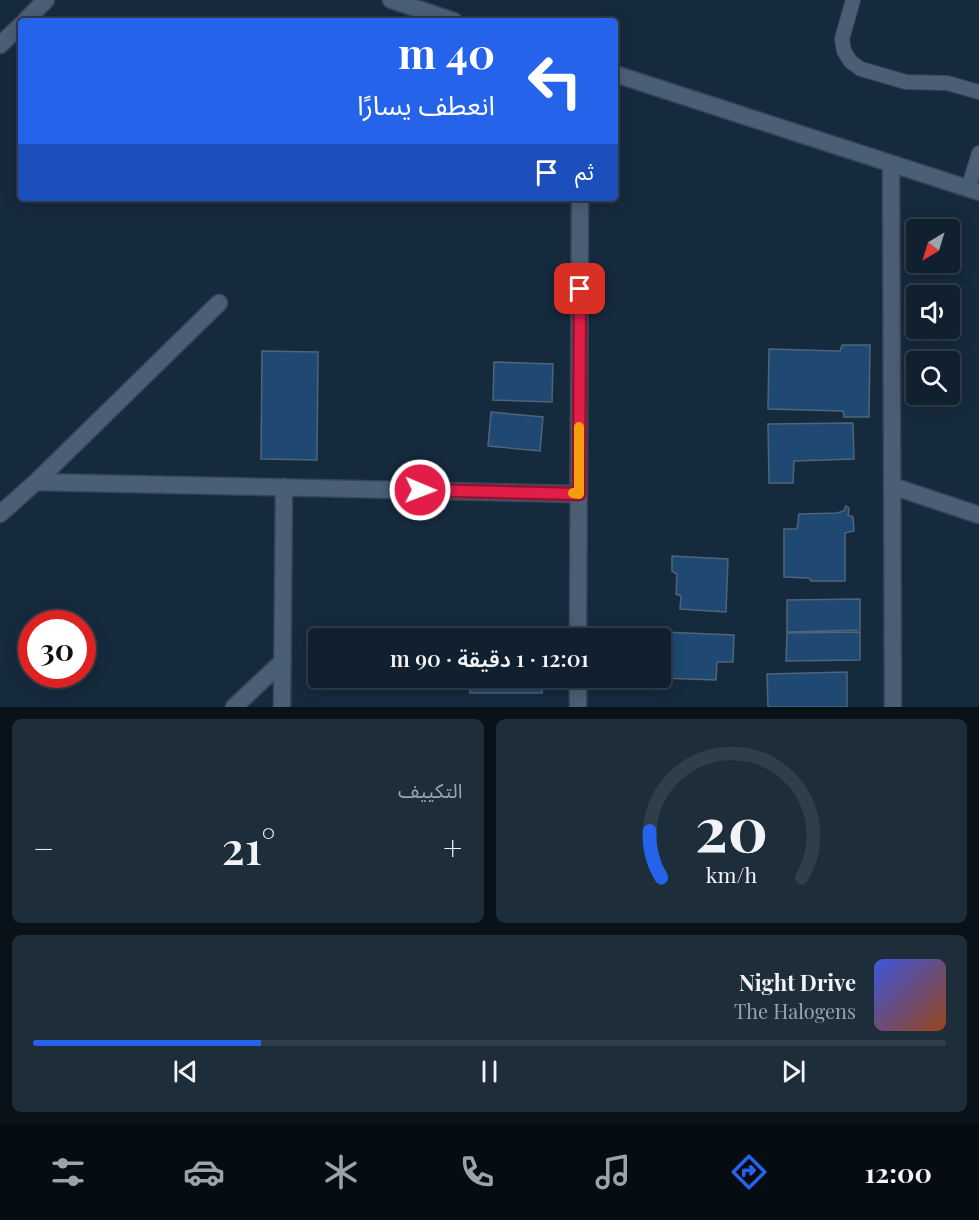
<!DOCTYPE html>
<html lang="ar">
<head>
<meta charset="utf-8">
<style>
  body { margin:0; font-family:"Playfair Display","Noto Sans Arabic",serif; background:#1e2d3a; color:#f1f3f6; direction:rtl; height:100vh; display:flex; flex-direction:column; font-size:22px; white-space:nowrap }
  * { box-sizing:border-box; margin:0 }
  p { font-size:20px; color:#9ca3aa }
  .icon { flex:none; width:33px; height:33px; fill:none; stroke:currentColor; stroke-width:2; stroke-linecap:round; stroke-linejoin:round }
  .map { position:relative; height:707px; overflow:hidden; direction:ltr }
  .sheet { display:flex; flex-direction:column; gap:12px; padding:12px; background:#091219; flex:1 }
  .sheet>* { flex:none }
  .guide { position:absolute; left:18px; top:18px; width:600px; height:183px; border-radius:6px; box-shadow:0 3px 15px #0003,0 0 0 2px #303e4a; direction:rtl; background:#2563eb; color:#fff; overflow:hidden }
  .needle { width:39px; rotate:218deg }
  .tools { position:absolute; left:906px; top:219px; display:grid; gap:12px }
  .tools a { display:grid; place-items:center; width:54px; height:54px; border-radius:6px; background:#10202e; box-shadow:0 3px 15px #0003,0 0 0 2px #303e4a; font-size:30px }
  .speed { position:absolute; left:18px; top:610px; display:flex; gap:12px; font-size:30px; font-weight:700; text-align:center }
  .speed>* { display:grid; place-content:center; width:78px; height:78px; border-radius:50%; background:#10202e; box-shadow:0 3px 15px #0003,0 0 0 2px #303e4a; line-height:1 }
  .speed .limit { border:9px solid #d22; background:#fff; color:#111 }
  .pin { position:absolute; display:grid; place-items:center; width:51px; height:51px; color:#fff; margin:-26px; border-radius:12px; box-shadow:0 3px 9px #0006 }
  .me { position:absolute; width:66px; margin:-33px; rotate:91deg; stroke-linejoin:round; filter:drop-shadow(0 0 4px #0008) }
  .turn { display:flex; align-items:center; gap:21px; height:126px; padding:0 24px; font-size:27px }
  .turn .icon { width:78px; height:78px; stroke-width:2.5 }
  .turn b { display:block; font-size:42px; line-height:51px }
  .then { display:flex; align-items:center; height:57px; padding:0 24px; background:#0003; gap:12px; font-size:22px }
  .big { font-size:45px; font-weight:600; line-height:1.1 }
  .sheet .tile { flex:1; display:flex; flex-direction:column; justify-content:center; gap:9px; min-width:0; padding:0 21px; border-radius:9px; background:#1e2d3a }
  .sheet .dial { align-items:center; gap:0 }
  .dial svg { height:156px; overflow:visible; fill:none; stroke:#303e4a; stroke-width:7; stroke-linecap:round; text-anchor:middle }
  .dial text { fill:#f1f3f6; stroke:none }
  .song { display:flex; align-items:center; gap:18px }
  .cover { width:72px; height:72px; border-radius:9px; background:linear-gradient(135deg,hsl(230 70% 55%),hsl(20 70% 35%)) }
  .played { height:6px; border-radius:3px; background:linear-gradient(90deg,#2563eb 25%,#303e4a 25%) }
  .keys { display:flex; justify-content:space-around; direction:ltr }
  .heat { display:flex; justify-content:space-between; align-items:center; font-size:33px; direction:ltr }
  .sheet .tiles { flex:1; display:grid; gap:12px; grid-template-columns:1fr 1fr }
  .tile:last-child { grid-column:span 2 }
  .trip { position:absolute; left:308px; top:628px; width:363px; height:60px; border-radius:6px; background:#10202e; box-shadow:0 3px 15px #0003,0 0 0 2px #303e4a; font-weight:600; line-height:60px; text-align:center; direction:rtl }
  .tabs { display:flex; height:96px; justify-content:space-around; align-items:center; background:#060d12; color:#9ca3aa }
  .tabs .icon { width:42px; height:42px }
  .tabs .active { color:#2563eb }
  .tabs b { font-size:27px; color:#f1f3f6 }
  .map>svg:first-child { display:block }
  .building { fill:#1f4973; stroke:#4e647b; stroke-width:1.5 }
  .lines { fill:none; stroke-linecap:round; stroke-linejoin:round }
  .service-casing { stroke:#374556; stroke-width:16 }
  .minor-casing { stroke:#374556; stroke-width:19 }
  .tertiary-casing { stroke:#374556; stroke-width:19 }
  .service { stroke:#4a5f76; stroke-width:14 }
  .minor { stroke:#4a5f76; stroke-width:16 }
  .tertiary { stroke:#4a5f76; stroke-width:16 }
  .route-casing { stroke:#92132f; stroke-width:15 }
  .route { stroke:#e11d48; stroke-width:10 }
  .slow { stroke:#f59e0b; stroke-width:10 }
</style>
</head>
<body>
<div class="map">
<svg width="979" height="707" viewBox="0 0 979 707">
  <rect width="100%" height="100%" fill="#162a3e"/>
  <path class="building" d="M842,345H870L869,417H844L843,411L768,409L769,349L840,351Z
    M262,351L318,352L317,460L261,459Z
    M494,362L553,364L552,402L493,400Z
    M491,412L543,417L540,451L488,446Z
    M853,423L854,459L794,461L793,483H769L768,424Z
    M846,506L849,508L848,515L853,517L854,531L845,533V581H811L809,578L784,577V529H797L799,514L837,513L844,511Z
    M672,556L728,559L726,612L680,609L681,596L676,594L677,574L672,571Z
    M860,599V630L787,632V600Z
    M662,632L734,635L733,662H717L716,680L661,678L660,652H662Z
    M860,632V660L786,661L787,633Z
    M847,672V707H768L767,674Z
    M470,678H542V693H470Z"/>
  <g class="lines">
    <g class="service-casing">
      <path id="service" d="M853,0L842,39L844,51L851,62L861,69L906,82L947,83L979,92
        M968,189L979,153"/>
    </g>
    <g class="minor-casing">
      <path id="minor" d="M891,164L893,707
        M36,482L579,494
        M892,486L979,515
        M0,514L36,482L219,303
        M578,639L580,198
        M234,707L283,661
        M282,707L284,487
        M578,707V678"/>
    </g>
    <g class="tertiary-casing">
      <path id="tertiary" d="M391,0L454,21
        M25,21L46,0
        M0,45L21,25
        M615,74L979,192"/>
    </g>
    <use href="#service" class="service"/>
    <use href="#minor" class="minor"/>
    <use href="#tertiary" class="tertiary"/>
  </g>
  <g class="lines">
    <g class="route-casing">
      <path id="route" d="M420,490L579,494L580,289"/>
    </g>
    <use href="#route" class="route"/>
    <path class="slow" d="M573,493L579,494V427"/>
  </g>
</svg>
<div class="tools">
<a><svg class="needle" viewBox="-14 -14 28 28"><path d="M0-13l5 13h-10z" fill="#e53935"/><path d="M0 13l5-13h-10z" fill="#9ca3aa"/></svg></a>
<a><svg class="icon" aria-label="sound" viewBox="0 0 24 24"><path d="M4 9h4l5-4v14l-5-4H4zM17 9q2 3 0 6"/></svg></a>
<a><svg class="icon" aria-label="search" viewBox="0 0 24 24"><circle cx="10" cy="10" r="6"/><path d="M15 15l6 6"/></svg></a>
</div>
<div class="speed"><div class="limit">30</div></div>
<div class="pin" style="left:580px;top:289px;background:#d93025"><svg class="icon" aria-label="arrive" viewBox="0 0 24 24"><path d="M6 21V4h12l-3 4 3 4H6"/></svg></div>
<svg class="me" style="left:420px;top:490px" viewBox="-20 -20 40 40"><circle r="17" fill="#e11d48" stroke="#fff" stroke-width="3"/><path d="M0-11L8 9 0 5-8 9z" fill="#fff"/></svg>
<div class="trip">12:01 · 1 دقيقة · 90 m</div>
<div class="guide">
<div class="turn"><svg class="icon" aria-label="left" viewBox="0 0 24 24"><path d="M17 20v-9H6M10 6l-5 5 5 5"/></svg><div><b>40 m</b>انعطف يسارًا</div></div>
<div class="then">ثم<svg class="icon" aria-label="arrive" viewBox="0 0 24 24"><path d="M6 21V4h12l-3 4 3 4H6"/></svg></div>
</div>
</div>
<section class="sheet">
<div class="tiles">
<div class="tile dial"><svg viewBox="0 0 100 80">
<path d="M14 69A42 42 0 1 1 86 69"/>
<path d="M14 69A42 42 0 0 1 8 45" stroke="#2563eb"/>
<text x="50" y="56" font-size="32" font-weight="700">20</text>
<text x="50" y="72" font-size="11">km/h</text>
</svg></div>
<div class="tile"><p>التكييف</p>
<div class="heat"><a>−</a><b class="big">21°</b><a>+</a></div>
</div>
<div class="tile">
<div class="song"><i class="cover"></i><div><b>Night Drive</b><p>The Halogens</p></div></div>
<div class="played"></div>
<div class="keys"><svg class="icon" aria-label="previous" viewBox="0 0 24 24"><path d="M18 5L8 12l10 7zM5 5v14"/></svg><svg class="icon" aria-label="pause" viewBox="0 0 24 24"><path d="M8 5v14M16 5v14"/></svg><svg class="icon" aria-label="next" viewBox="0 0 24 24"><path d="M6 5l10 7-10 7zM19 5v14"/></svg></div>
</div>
</div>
</section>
<nav class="tabs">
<b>12:00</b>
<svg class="icon active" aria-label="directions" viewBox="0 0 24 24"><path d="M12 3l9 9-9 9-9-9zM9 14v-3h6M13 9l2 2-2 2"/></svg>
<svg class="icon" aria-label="music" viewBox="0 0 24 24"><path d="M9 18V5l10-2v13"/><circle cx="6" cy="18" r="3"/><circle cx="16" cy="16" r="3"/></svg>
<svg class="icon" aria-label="phone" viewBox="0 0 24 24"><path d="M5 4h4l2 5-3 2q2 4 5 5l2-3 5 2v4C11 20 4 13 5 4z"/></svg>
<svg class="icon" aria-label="climate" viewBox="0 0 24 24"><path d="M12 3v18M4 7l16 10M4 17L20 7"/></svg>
<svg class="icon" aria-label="car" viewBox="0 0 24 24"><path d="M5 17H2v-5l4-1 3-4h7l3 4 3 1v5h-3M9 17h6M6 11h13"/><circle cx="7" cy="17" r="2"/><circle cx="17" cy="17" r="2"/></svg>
<svg class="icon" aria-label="filters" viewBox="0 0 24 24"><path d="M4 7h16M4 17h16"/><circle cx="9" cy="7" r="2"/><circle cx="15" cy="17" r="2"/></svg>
</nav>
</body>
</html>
